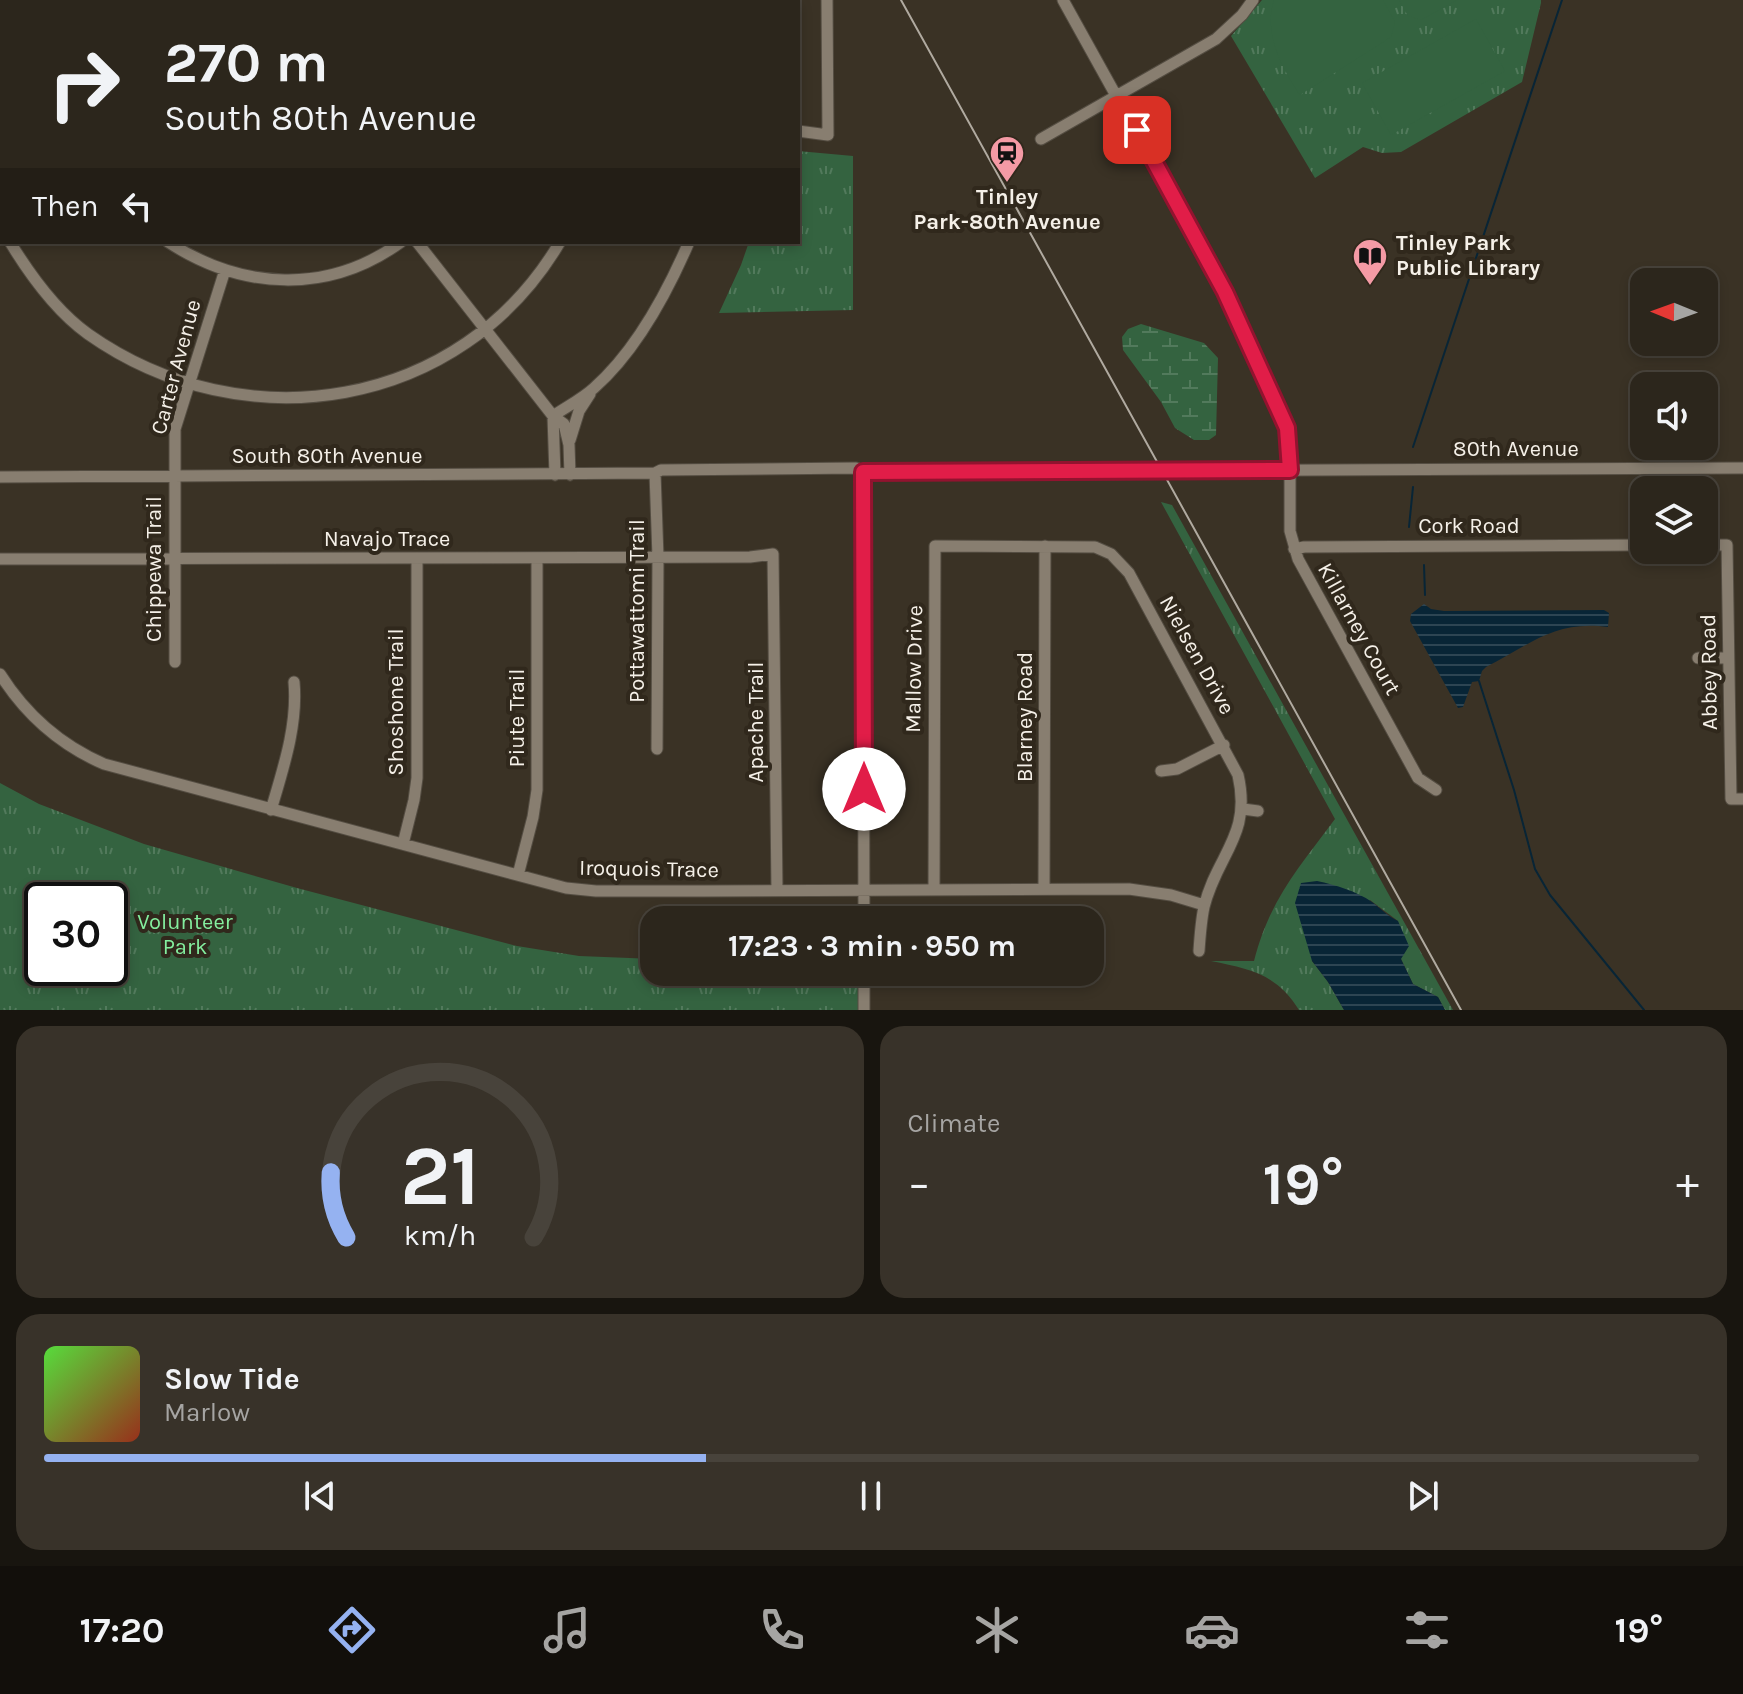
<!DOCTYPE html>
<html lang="en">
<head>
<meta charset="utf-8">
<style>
  body { margin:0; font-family:Karla,sans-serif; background:#383229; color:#f1f3f6; height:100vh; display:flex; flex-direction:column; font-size:30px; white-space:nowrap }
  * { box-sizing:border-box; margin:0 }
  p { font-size:26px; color:#a6a5a3 }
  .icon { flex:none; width:44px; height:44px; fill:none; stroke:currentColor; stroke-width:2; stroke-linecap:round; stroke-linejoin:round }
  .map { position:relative; height:1010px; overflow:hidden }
  .side { display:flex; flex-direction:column; gap:16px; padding:16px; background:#18150f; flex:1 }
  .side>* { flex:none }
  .guide { position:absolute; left:0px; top:0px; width:800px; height:244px; box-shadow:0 4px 12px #0003,0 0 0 2px #48433b; background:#2c261c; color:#f1f3f6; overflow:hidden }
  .needle { width:52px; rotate:271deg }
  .buttons { position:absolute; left:1630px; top:268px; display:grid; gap:16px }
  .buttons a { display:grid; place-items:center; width:88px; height:88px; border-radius:16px; background:#2c261c; box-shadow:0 4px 12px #0003,0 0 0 2px #48433b; font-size:40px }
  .speed { position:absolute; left:24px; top:882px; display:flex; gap:16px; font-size:40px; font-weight:700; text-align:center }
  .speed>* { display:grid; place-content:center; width:104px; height:104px; border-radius:50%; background:#2c261c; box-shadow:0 4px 12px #0003,0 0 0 2px #48433b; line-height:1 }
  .speed .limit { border:4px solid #111; border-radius:12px; background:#fff; color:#111 }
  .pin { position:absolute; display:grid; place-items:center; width:68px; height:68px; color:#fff; margin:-34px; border-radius:16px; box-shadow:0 4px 12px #0006 }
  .me { position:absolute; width:88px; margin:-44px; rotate:0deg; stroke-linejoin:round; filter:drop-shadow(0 0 6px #0008) }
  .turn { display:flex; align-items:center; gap:28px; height:168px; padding:0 32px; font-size:36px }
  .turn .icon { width:104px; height:104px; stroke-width:2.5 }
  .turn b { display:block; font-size:56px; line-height:68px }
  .then { display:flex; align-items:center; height:76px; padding:0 32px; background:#0003; gap:16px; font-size:30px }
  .big { font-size:60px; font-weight:700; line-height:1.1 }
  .side .card { flex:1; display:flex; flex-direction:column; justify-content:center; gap:12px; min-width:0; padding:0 28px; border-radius:24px; background:#383229 }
  .side .dial { align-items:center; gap:0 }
  .dial svg { height:208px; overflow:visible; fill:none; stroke:#48433b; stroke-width:7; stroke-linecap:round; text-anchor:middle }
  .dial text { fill:#f1f3f6; stroke:none }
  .song { display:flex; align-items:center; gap:24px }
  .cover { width:96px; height:96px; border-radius:12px; background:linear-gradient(135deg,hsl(110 70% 55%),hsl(10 70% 35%)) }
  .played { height:8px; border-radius:4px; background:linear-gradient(90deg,#95b2f1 40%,#48433b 40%) }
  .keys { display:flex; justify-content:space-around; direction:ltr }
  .heat { display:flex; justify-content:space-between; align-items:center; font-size:44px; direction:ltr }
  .side .tiles { flex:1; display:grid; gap:16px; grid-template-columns:1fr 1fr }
  .card:last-child { grid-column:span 2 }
  .trip { position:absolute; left:640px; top:906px; width:464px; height:80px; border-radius:24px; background:#2c261c; box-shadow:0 4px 12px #0003,0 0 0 2px #48433b; font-weight:700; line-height:80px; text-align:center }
  .menu { display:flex; height:128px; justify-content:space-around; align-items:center; background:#120f0b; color:#a6a5a3 }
  .menu .icon { width:56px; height:56px }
  .menu .current { color:#95b2f1 }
  .menu b { font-size:36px; color:#f1f3f6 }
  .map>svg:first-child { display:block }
  .grass { fill:url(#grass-tufts); fill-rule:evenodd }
  .wetland { fill:url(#wetland-marsh) }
  .pitch { fill:#346340 }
  .water { fill:url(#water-rules) }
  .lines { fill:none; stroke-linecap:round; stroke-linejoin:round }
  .stream { stroke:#082536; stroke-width:2 }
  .minor-casing { stroke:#544d42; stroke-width:13 }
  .minor { stroke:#887e70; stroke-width:11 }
  .rail { stroke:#b0aaa0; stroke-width:2 }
  .route-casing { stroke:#92132f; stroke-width:20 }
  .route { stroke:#e11d48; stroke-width:14 }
  .labels { text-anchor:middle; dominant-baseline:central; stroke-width:8; stroke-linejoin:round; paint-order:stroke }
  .poi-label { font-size:22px; font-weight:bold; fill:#f5f0e8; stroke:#30281c }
  .street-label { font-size:22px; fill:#f5f0e8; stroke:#30281c }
  .park-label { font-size:22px; fill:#84ee9e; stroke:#30281c }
</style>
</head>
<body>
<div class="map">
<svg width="1743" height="1010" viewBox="0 0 1743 1010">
  <defs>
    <pattern id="grass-tufts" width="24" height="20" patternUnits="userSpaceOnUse" patternTransform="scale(2)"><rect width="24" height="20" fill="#346340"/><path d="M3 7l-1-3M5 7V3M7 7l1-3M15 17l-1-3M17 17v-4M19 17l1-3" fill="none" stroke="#527a5c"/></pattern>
    <pattern id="wetland-marsh" width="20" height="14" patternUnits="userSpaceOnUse" patternTransform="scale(2)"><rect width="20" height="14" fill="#346340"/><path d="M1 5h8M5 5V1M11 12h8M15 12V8" fill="none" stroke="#527a5c"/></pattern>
    <pattern id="water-rules" width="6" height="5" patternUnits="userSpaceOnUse" patternTransform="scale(2)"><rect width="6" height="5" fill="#082536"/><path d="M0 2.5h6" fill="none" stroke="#2d4553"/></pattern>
  </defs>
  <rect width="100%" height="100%" fill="#3a3225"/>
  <path class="grass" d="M1262,0H1541V3L1522,82L1401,152L1382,153L1363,147L1315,178L1231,36Z
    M798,151L853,156V310L719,313L741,265L749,242H798Z
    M1161,502L1172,505L1453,1010H1445L1438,997L1413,984L1401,959L1398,921L1370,900L1312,961L1328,982L1344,1010H1299C1277,974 1250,969 1211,961H1254C1270,899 1298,869 1335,819Z
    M0,783L39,804L144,844L297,888L517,946L579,956L654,959V972H858L859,1010H0ZM42,900H110V968H42Z"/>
  <path class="wetland" d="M1141,324L1204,343L1218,358L1216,435L1209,440H1194L1175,428L1161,402L1123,350L1122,337L1128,329Z"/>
  <path class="pitch" d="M1274,0H1383L1395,22L1391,37L1300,95C1282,68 1263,33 1274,0Z
    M1399,0H1457L1421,20L1408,16Z
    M1476,19L1505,71L1391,135L1362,83Z"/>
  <path class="water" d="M1424,604L1431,609L1444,611L1604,610L1609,613L1608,627C1555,620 1531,644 1486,667L1482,671L1479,681L1472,682L1463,707L1458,708L1410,621L1411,614Z
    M1317,881C1336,885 1356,891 1372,902C1381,909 1388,916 1398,921L1409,946L1401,959L1413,984L1438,997L1445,1010H1344L1328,982L1312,961L1295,903L1301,883Z"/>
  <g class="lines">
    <path class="stream" d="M1413,447L1562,0
      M1409,527L1413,487
      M1424,565L1425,595
      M1479,681L1514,790L1535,869L1550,895L1644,1010"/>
    <g class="minor-casing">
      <path id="minor" d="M227,0L228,2
        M315,0L320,2
        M471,0L472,2
        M596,0V2
        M715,0V2
        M1063,0L1225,292L1287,428L1290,441V531L1298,559L1418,778L1436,790
        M98,2V0
        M250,2L255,0
        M798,131L828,135L827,0
        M1041,139L1216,39L1242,15L1253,0
        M0,225L2,229
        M10,242C30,275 56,311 88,334C244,444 461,410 560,242
        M168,242C242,290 328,295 401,242
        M417,242L553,416L564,424L569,445L570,475
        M553,416C566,407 582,399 594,388C637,350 667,293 689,242
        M553,416L555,475
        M570,440L579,411L590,394
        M863,472L864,920
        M655,473L658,557L657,749
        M0,477L655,473L661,470L856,468L863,472L1743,468
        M1704,545H1727L1731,799H1743
        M1294,549L1304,547L1644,545
        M0,559L750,557L773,554L777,890
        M1698,658H1728
        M175,662V429L225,270
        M0,674C26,715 60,745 104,764L566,888L596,891H703L1129,889L1171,895L1204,905
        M1161,771L1177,769L1224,745
        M1243,809L1258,811
        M271,810C283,769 298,725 294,682
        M403,844L414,800L417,778V558
        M518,875L533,817L537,790V558
        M934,889L935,546L1095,547L1111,554L1129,573L1238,775C1252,836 1217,854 1204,907C1201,921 1200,936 1199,951
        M1044,889L1045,546
        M864,972V1010"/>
    </g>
    <use href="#minor" class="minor"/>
    <path class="rail" d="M901,0L1461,1010"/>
  </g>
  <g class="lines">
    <g class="route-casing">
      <path id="route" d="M864,789L863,472L1290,470L1287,428L1225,292L1137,130"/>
    </g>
    <use href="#route" class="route"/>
  </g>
  <defs>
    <g id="station-pin" transform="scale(1.8)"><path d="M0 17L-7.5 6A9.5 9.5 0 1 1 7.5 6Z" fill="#f49aa5" stroke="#30281c"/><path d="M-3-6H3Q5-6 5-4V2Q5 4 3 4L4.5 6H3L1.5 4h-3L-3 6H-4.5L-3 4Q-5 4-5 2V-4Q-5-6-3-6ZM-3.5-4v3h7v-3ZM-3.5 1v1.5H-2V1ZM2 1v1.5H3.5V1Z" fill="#111"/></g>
    <g id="library-pin" transform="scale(1.8)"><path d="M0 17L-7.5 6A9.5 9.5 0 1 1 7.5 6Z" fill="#f49aa5" stroke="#30281c"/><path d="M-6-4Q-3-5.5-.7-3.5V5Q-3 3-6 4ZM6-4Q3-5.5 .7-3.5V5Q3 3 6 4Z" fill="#111"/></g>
  </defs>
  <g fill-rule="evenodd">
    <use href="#station-pin" x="1007" y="153"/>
    <use href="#library-pin" x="1370" y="256"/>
  </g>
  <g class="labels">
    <g class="poi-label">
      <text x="1007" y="197">Tinley<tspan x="1007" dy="25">Park-80th Avenue</tspan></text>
      <text x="1396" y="243" text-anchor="start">Tinley Park<tspan x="1396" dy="25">Public Library</tspan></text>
    </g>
    <g class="street-label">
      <text transform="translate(176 367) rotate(-75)">Carter Avenue</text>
      <text x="1516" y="449">80th Avenue</text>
      <text x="327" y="456">South 80th Avenue</text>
      <text x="1469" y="526">Cork Road</text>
      <text x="387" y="539">Navajo Trace</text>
      <text transform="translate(154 569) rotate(-90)">Chippewa Trail</text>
      <text transform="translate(637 611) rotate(-90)">Pottawattomi Trail</text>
      <text transform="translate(1359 629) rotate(61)">Killarney Court</text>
      <text transform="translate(1197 655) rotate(61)">Nielsen Drive</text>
      <text transform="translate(914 669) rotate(-89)">Mallow Drive</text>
      <text transform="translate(1709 672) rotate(-91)">Abbey Road</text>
      <text transform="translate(396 702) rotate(-90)">Shoshone Trail</text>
      <text transform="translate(1025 717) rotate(-90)">Blarney Road</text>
      <text transform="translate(517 718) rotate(-90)">Piute Trail</text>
      <text transform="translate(756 722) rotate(-90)">Apache Trail</text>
      <text transform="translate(649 869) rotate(1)">Iroquois Trace</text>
    </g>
    <g class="park-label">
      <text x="185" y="922">Volunteer<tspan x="185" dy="25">Park</tspan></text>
    </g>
  </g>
</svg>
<div class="buttons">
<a><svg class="needle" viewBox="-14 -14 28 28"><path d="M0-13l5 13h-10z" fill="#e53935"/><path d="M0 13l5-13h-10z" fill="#a6a5a3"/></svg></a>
<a><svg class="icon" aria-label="sound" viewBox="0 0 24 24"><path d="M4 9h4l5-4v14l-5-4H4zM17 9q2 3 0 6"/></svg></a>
<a><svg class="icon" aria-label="layers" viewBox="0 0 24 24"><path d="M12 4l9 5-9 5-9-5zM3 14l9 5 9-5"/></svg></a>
</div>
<div class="speed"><div class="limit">30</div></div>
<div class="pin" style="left:1137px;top:130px;background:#d93025"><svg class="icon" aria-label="arrive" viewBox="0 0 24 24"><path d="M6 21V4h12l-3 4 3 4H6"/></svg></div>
<svg class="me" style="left:864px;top:789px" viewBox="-20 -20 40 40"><circle r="19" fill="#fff"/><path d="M0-13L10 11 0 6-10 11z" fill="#e11d48"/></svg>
<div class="trip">17:23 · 3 min · 950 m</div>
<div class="guide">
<div class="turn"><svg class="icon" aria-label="right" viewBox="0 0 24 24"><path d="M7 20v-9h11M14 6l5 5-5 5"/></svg><div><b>270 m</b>South 80th Avenue</div></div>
<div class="then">Then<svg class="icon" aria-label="left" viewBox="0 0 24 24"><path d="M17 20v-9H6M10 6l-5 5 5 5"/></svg></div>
</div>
</div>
<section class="side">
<div class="tiles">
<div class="card dial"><svg viewBox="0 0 100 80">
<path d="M14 69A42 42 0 1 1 86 69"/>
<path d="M14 69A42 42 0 0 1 8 44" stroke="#95b2f1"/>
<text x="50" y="56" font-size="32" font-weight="700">21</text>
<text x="50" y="72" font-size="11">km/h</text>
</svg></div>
<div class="card"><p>Climate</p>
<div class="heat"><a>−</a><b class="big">19°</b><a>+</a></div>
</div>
<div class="card">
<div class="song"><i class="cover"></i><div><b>Slow Tide</b><p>Marlow</p></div></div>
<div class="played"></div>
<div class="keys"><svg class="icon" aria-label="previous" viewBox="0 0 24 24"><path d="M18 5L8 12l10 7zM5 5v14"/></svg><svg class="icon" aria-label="pause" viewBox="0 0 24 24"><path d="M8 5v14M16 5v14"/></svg><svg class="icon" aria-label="next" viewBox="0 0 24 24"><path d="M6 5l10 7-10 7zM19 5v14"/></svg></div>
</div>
</div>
</section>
<nav class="menu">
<b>17:20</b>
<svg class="icon current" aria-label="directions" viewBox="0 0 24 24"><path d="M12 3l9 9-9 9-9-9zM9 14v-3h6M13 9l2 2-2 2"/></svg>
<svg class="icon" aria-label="music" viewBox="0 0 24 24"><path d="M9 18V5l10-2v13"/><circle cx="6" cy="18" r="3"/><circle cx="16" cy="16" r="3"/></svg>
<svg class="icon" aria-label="phone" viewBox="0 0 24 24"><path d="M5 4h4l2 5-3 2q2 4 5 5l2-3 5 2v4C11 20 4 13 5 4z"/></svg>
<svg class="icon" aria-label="climate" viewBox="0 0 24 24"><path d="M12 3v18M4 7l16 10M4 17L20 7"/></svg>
<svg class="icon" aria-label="car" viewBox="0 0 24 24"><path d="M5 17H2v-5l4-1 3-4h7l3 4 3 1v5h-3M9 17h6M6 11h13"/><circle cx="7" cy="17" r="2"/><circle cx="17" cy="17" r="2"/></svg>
<svg class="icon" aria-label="filters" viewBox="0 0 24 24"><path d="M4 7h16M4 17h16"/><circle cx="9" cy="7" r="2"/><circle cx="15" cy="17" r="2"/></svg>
<b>19°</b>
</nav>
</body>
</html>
